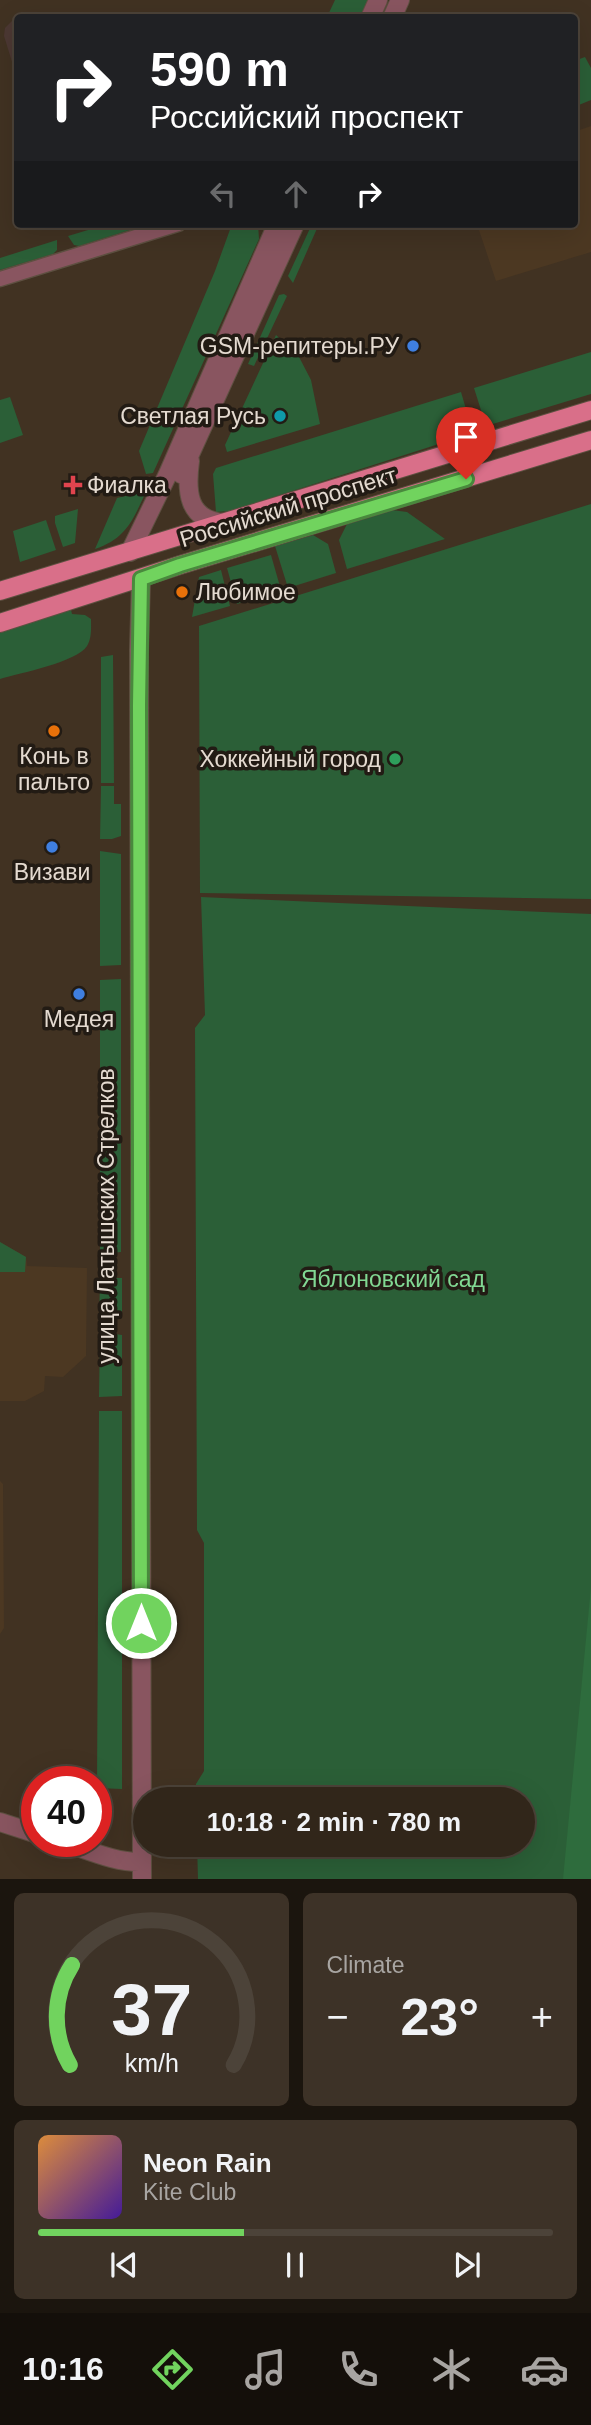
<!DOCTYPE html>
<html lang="en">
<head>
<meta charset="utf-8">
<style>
  body { margin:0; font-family:Helvetica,sans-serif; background:#3d3227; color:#f1f3f6; height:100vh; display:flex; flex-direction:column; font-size:26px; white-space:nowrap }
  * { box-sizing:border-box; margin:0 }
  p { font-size:23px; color:#a8a5a2 }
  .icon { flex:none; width:38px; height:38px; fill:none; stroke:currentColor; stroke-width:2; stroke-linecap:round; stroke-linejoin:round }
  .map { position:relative; height:1879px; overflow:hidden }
  .drawer { display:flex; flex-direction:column; gap:14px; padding:14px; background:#1b150e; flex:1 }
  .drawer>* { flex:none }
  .hud { position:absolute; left:14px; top:14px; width:564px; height:214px; border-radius:7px; box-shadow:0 7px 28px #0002,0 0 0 2px #4c4339; background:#202124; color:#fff; overflow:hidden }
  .speed { position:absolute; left:21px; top:1766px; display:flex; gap:14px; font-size:35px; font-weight:700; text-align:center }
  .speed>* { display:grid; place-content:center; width:91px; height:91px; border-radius:50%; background:#31261a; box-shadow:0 7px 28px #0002,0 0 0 2px #4c4339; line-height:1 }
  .speed .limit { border:10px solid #d22; background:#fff; color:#111 }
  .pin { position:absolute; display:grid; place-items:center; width:60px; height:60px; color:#fff; margin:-72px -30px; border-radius:50% 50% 50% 0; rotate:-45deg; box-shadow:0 0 7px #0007 }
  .pin .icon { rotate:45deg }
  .me { position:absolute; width:77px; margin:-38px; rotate:0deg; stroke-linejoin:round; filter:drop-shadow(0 0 5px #0008) }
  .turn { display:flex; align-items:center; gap:24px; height:147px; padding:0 21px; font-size:32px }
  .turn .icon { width:91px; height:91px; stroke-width:2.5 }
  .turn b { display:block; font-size:49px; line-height:60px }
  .lanes { display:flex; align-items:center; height:66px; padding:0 21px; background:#0003; justify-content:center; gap:35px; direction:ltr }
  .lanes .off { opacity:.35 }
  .big { font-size:52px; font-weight:700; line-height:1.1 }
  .drawer .tile { flex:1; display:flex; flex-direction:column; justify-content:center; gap:10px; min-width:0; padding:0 24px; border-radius:10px; background:#3d3227 }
  .drawer .dial { align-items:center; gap:0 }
  .dial svg { height:182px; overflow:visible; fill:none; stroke:#4c4339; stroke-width:7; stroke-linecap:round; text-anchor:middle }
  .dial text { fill:#f1f3f6; stroke:none }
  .song { display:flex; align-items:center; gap:21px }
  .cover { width:84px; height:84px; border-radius:10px; background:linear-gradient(135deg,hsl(30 70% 55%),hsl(260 70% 35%)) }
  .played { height:7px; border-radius:4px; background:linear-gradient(90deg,#71d35e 40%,#4c4339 40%) }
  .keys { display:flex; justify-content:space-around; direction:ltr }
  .heat { display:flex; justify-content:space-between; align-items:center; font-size:38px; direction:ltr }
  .drawer .tiles { flex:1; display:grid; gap:14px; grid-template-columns:1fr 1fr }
  .tile:last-child { grid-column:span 2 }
  .trip { position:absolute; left:133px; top:1787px; width:402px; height:70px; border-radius:35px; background:#31261a; box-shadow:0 7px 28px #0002,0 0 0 2px #4c4339; font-weight:700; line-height:70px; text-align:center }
  .tab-bar { display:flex; height:112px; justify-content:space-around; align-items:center; background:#140f0a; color:#a8a5a2 }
  .tab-bar .icon { width:49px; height:49px }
  .tab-bar .on { color:#71d35e }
  .tab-bar b { font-size:32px; color:#f1f3f6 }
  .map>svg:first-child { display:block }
  .commercial { fill:#4c3833 }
  .built { fill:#4c3822 }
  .green { fill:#2b5f37 }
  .forest { fill:#2e6c3d }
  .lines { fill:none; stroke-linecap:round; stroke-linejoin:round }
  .minor-casing { stroke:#5e5041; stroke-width:17 }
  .tertiary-casing { stroke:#5e5041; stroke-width:20 }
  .primary-casing { stroke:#5e5041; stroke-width:20 }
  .minor { stroke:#895560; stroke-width:14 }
  .tertiary { stroke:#895560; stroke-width:18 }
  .primary { stroke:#d96f89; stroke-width:18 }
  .route-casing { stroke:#49893d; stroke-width:18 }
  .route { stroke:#71d35e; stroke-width:12 }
  .shop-dot { fill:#3f7fe0; stroke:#221b14; stroke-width:2.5 }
  .culture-dot { fill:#0f9aa8; stroke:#221b14; stroke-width:2.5 }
  .health-dot { fill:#e0444e; stroke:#221b14; stroke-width:2.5 }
  .food-dot { fill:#e8710a; stroke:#221b14; stroke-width:2.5 }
  .leisure-dot { fill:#2e9e5b; stroke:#221b14; stroke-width:2.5 }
  .labels { text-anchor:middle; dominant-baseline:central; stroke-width:7; stroke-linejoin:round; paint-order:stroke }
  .poi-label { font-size:23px; fill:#e4dad0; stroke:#221b14; text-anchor:end }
  .street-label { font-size:23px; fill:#e4dad0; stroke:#221b14 }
  .park-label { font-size:23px; fill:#81d893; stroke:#221b14 }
</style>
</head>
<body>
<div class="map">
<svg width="591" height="1879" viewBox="0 0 591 1879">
  <rect width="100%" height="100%" fill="#413222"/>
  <path class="commercial" d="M16,17L18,18L17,78L4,36L5,28Z"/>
  <path class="built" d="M591,126V252L496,281L477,224H574V132Z
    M0,1242L26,1257L27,1266L87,1268L86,1356L63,1377L45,1376L44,1391L25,1401H0Z
    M0,1481L3,1484L4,1628L0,1634Z"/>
  <path class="green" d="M335,0H368L360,17H327Z
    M585,57L591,68V100L574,107V61Z
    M108,224H149L79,246L74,245L68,236Z
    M232,224H258L259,239L153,473L146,474L139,451L215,271Z
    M312,224H319L293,283L288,276Z
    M57,240V250L53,254L0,270V258Z
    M284,294L287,296L254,366L248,364L279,295Z
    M276,335L298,355L311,380L320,424L227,452L225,445Z
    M591,352V394L486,426L474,388Z
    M461,392L473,433L230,511L216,512L213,474L216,468Z
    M10,397L23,435L0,443V400Z
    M141,492L145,494C132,522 125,539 95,549L117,498Z
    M591,504V899L200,893L199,626Z
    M78,509L75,543L63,547L55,523V516Z
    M392,510L407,512L445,539L347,569L339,540L347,524Z
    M46,520L56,550L20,562L13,531Z
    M313,535L328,544L336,573L288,588L275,546Z
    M271,555L281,590L237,604L227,568Z
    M221,570L230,606L192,617L199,577Z
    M71,610L72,614L85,615L91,619C91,627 92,638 87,646C77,662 20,673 0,679V632Z
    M113,655L114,783H101V657Z
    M101,786H114V804H121V836L112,839H100Z
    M100,851L121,854V965L100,966Z
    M201,897L591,914V1879H198L197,1845L523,1844V1799H196V1784L204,1771V1543L197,1530L195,1028L205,1015Z
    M121,979V1252L100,1254V980Z
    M0,1242L26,1257L25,1272H0Z
    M100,1278H122V1313H113V1327H99Z
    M100,1332L122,1335V1396L99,1397Z
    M99,1411H122V1789L97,1788Z"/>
  <path class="forest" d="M591,1587V1879H563Z"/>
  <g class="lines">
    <g class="minor-casing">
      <path id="minor" d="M0,279L178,224"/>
    </g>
    <g class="tertiary-casing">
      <path id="tertiary" d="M370,18L378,0
        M392,18L400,0
        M190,461C186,491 187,520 224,523
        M181,474L295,224
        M130,552L167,476L277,224
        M141,579L139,650L142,1879
        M0,1822L37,1834
        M60,1841C86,1849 115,1863 142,1862"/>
    </g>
    <g class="primary-casing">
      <path id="primary" d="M0,591L591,410
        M0,623L180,565L591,440"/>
    </g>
    <use href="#minor" class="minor"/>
    <use href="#tertiary" class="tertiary"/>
    <use href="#primary" class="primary"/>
  </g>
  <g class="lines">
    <g class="route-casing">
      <path id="route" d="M141,1623L139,705L141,579L180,565L466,479"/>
    </g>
    <use href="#route" class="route"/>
  </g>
  <g class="shop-dot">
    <circle cx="413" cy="346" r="7"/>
    <circle cx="52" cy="847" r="7"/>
    <circle cx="79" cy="994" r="7"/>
  </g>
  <circle class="culture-dot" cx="280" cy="416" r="7"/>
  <path class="health-dot" d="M69.5 474.5h7v7h7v7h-7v7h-7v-7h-7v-7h7z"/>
  <g class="food-dot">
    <circle cx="182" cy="592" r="7"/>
    <circle cx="54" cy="731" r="7"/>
  </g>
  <circle class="leisure-dot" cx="395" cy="759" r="7"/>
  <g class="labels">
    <g class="poi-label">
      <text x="399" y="346">GSM-репитеры.РУ</text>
      <text x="266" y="416">Светлая Русь</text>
      <text x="87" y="485" text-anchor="start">Фиалка</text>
      <text x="196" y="592" text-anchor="start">Любимое</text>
      <text x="54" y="756" text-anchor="middle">Конь в<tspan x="54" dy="26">пальто</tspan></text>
      <text x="381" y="759">Хоккейный город</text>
      <text x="52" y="872" text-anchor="middle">Визави</text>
      <text x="79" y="1019" text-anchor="middle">Медея</text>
    </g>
    <g class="street-label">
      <text transform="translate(288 507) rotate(-17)">Российский проспект</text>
      <text transform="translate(106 1216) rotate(-90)">улица Латышских Стрелков</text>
    </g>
    <g class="park-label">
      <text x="393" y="1279">Яблоновский сад</text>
    </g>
  </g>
</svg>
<div class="speed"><div class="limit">40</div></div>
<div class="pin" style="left:466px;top:479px;background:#d93025"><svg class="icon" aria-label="arrive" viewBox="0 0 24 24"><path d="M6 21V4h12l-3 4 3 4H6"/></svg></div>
<svg class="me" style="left:141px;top:1623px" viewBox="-20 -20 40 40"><circle r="17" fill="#71d35e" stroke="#fff" stroke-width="3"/><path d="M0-11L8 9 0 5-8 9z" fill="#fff"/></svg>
<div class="trip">10:18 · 2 min · 780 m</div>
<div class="hud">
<div class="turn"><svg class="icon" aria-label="right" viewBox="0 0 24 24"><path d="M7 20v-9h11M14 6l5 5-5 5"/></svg><div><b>590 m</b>Российский проспект</div></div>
<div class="lanes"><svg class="icon off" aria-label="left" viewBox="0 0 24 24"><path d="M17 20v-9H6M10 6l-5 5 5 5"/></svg><svg class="icon off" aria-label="ahead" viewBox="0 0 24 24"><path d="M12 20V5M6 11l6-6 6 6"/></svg><svg class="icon" aria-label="right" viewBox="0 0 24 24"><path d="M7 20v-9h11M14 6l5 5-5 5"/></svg></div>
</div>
</div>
<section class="drawer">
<div class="tiles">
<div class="tile dial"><svg viewBox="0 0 100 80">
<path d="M14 69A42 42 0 1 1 86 69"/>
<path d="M14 69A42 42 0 0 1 15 25" stroke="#71d35e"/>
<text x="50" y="56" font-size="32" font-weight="700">37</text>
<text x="50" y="72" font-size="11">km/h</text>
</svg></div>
<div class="tile"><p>Climate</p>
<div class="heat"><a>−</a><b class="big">23°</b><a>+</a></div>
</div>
<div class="tile">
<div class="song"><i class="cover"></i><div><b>Neon Rain</b><p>Kite Club</p></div></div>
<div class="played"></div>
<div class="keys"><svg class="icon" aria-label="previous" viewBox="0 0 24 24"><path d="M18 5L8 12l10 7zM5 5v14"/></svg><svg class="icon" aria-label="pause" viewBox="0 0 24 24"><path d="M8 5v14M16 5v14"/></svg><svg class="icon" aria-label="next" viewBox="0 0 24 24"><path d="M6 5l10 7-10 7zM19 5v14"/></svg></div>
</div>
</div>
</section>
<nav class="tab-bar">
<b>10:16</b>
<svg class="icon on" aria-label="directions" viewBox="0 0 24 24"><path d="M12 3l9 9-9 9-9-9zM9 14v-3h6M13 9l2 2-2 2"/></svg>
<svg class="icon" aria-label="music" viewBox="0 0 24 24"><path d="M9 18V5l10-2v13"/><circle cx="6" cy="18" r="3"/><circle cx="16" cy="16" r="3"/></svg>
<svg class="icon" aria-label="phone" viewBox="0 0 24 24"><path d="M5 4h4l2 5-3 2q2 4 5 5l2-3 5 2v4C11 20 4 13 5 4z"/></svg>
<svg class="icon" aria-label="climate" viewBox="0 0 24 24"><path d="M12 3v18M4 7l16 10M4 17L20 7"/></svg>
<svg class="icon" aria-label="car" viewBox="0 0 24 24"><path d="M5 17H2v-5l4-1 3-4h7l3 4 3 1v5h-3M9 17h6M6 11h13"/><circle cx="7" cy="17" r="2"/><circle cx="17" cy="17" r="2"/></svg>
</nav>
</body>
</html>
